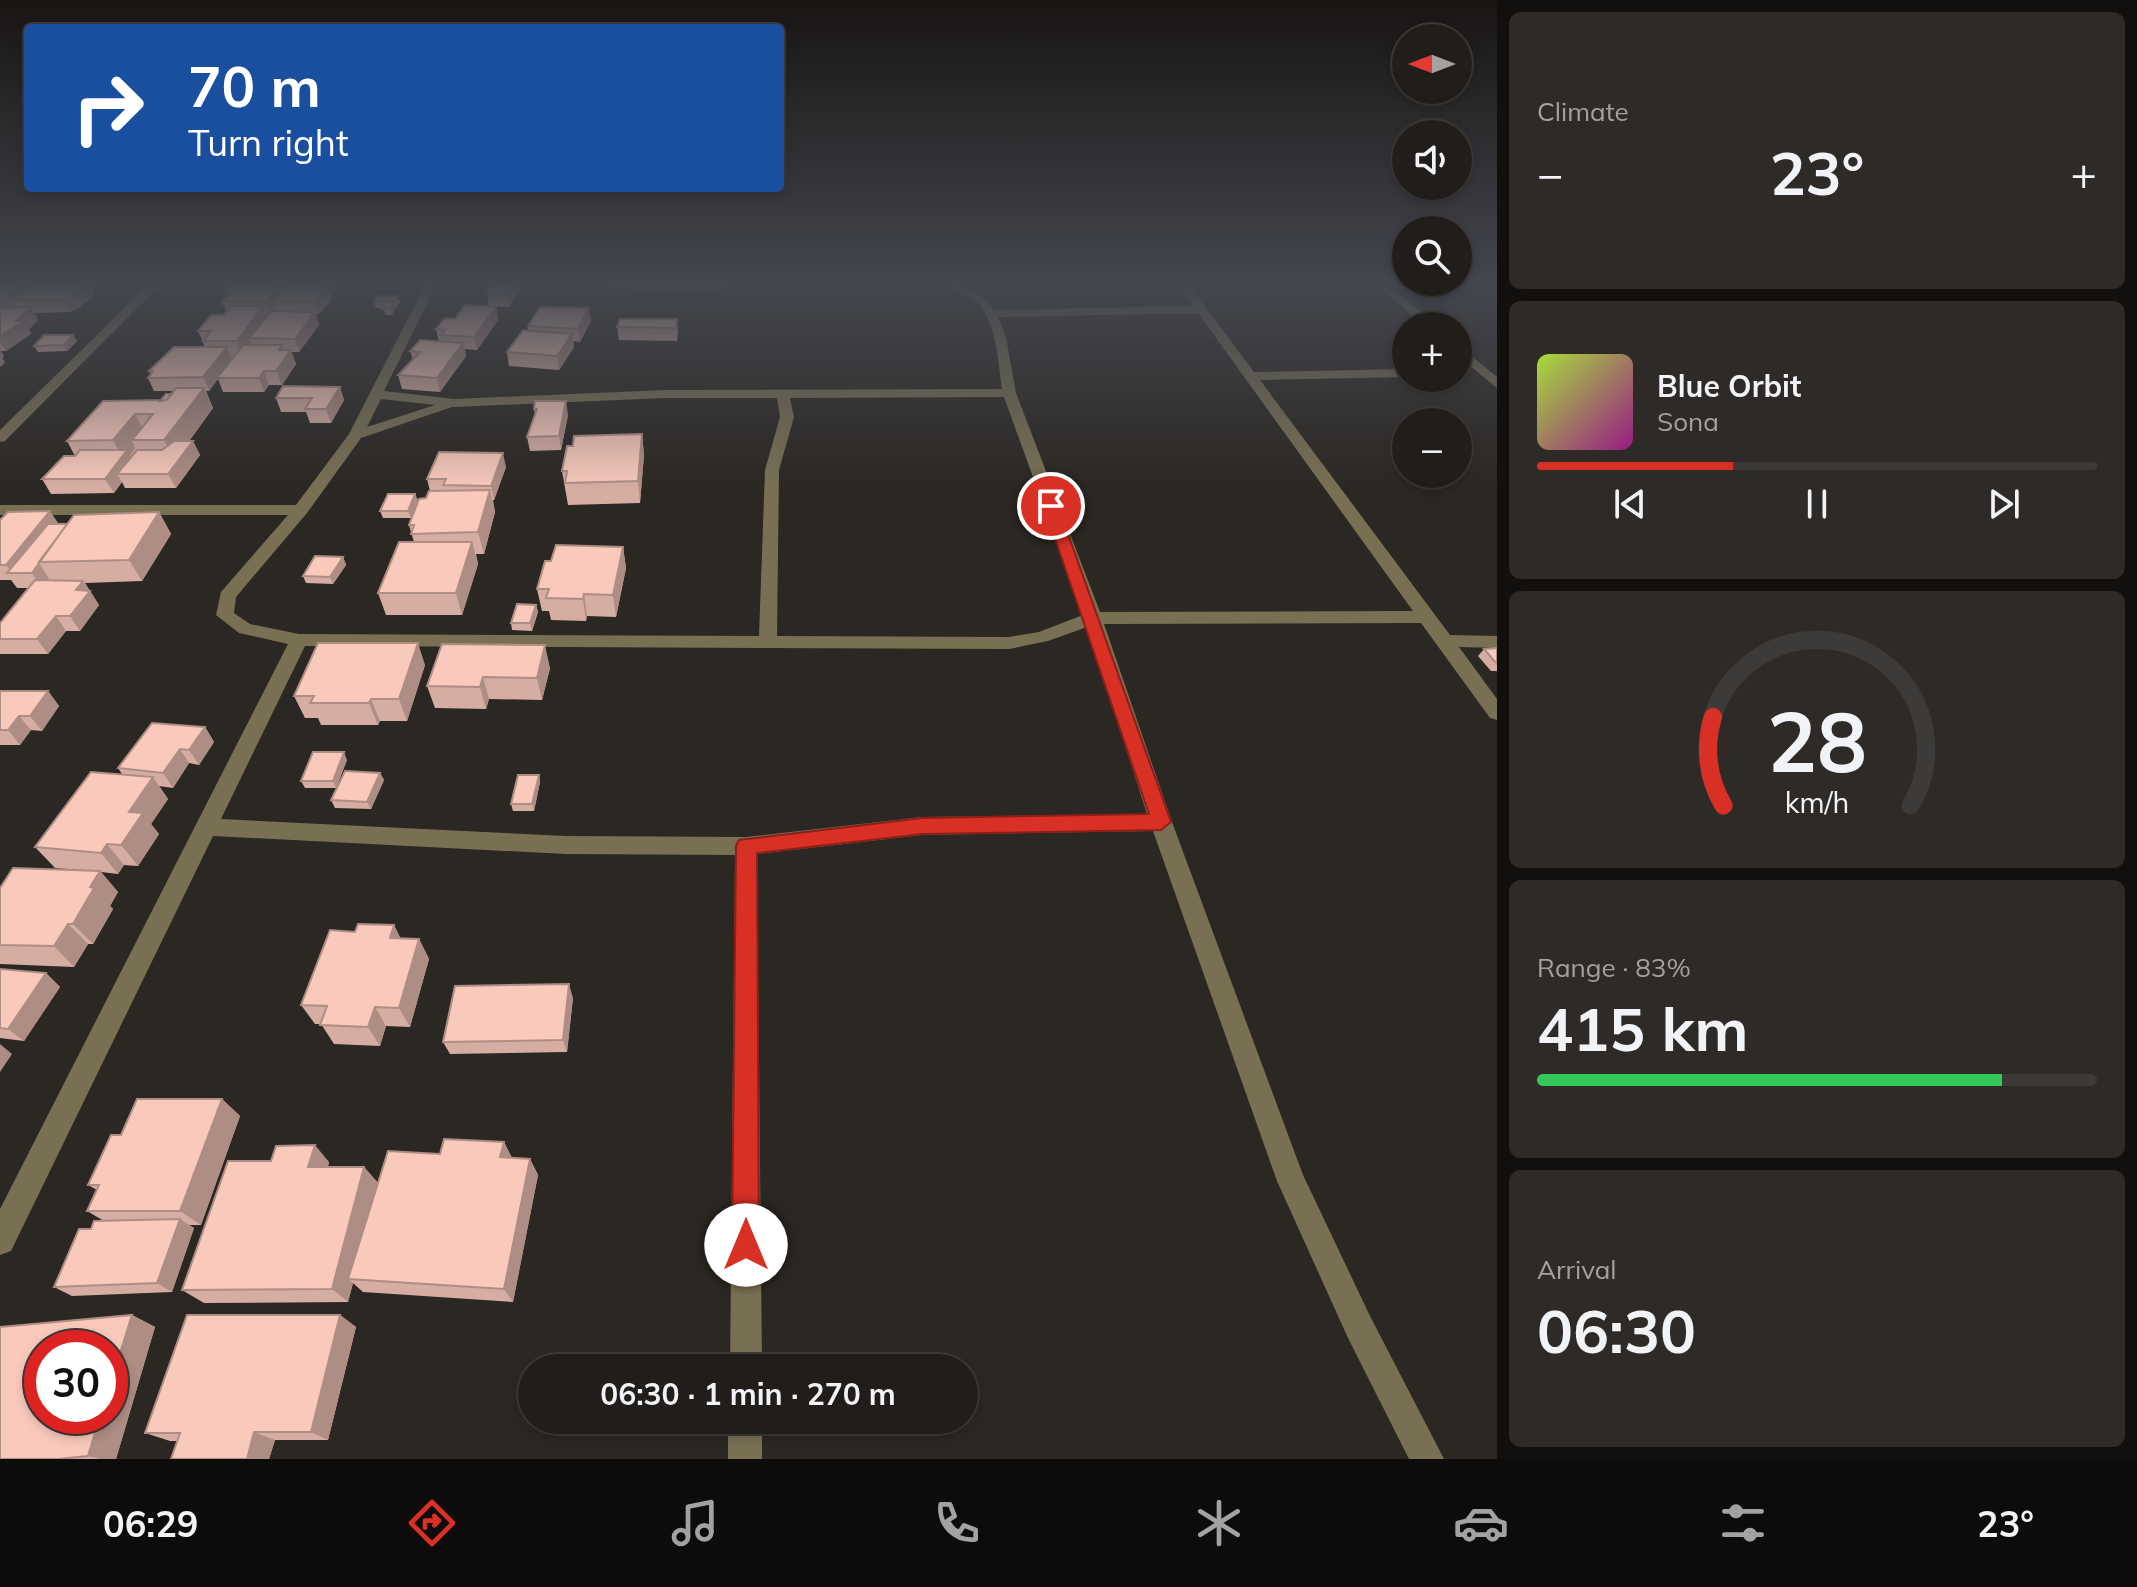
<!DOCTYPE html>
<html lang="en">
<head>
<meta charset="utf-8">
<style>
  body { margin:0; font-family:Mulish,sans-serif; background:#2d2a27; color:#f1f3f6; height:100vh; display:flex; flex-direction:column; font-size:30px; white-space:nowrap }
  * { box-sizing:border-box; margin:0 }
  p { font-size:26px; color:#a2a2a2 }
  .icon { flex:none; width:44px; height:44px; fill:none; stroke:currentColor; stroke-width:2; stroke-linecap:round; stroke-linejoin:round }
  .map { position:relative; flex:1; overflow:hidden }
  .drawer { display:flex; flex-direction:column; gap:12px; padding:12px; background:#12100e; width:640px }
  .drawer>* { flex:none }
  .hud { position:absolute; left:24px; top:24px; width:760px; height:168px; border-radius:8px; box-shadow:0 4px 12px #0003,0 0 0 2px #3d3b39; background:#1a4fa0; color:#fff; overflow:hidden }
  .needle { width:52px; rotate:270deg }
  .buttons { position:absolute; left:1392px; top:24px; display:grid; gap:16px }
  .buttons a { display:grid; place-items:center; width:80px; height:80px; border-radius:50%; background:#201d1a; box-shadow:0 4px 12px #0003,0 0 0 2px #3d3b39; font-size:40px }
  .speed { position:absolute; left:24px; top:1330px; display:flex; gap:16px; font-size:40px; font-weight:700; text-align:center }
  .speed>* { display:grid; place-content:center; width:104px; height:104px; border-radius:50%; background:#201d1a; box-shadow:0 4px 12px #0003,0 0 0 2px #3d3b39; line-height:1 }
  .speed .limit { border:12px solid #d22; background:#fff; color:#111 }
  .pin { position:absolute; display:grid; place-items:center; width:68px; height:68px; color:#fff; margin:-34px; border:4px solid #fff; border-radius:50%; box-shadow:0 2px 8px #0007 }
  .me { position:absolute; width:88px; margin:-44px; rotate:0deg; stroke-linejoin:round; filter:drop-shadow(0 0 6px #0008) }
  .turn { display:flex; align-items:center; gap:28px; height:168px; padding:0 32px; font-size:36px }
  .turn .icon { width:104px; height:104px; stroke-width:2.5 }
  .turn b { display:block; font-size:56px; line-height:68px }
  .big { font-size:60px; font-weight:700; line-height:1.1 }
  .drawer .widget { flex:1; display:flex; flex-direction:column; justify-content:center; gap:12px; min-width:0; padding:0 28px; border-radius:12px; background:#2d2a27 }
  .drawer .dial { align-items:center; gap:0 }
  .dial svg { height:208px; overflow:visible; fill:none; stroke:#3d3b39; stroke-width:7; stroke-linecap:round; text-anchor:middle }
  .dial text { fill:#f1f3f6; stroke:none }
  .song { display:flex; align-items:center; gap:24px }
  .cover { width:96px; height:96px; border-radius:12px; background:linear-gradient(135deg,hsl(80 70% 55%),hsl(310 70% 35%)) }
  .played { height:8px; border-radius:4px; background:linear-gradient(90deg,#d93025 35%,#3d3b39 35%) }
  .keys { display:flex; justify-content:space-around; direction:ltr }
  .heat { display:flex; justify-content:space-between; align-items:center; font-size:44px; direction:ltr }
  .charge { height:12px; border-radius:6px; background:linear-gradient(90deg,#34c759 83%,#3d3b39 0) }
  .trip { position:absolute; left:518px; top:1354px; width:460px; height:80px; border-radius:40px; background:#201d1a; box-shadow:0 4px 12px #0003,0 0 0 2px #3d3b39; font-weight:700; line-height:80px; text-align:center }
  .tabs { display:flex; height:128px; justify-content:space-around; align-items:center; background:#0d0c0a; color:#a2a2a2 }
  .tabs .icon { width:56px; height:56px }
  .tabs .current { color:#d93025 }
  .tabs b { font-size:36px; color:#f1f3f6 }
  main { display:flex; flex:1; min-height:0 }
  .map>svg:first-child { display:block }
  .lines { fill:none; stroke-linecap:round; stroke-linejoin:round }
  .minor { fill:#797054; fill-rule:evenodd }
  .wall { fill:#d6ada2 }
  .shaded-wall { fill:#ae8d84 }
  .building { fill:#f9c9bc; stroke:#ae8d84; stroke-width:2 }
  .route { fill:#d93025; stroke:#8d1f18; stroke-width:2 }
</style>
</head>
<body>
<main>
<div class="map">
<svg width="1497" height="1459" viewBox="0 0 1497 1459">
  <rect width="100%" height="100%" fill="#2b2722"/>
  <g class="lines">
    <path class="minor" d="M148,285H160L5,441L0,442V430Z
      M425,285H436L384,391L454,399L665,390L1002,389C998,362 997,326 979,304C971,295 955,293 948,285C968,285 983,294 994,310L1193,306L1178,285H1189L1254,372L1406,369V377L1260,380L1450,635L1497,636V648L1459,647L1497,699V720L1490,718L1421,623L1104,624L1172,822L1303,1175L1370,1316L1444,1459H1409L1348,1338L1277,1181L1153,831L922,835L757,854L762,1368H730L735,855L566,854L213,836L11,1251L0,1255V1209L288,644L239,633L216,615L221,592L288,515H0V505H296L349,434ZM1198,313L1413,611L1100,612L1016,393L1006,337L998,317ZM1004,397L1083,615L1039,632L1009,637L777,636L779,470L794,417L790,398ZM665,398H777L780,417L765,470L759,636L299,634L250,624L234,613L236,597L307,513L361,438L452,407ZM381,399L435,405L367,427ZM1087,627L1147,814L922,817L746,837L566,836L221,819L305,646L1009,649L1048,641Z
      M598,285H746L699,292L604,288Z
      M1376,285H1388L1438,326H1425Z
      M1458,345L1497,377V388L1458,356Z
      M728,1420H762V1459H728Z"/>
  </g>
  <path class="wall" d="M0,284H91L94,290L92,292L94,295L80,307L70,312L34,313L38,320L29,329L31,334L6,351H1L4,356L2,358L5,362L0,367Z
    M524,284L509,307L489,306L487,294Z
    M336,287L331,295L332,300L318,314H316L319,325L299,352H291L296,364L282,385H269L264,392H223L218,379L209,391H206L213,408L189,441H193L200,455L176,488H125L122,482L114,493L51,494L42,479L75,456L67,441L160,401L172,394L174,391H154L148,378L151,374L149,371L205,347L198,331L223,315L226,312L222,302L226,297L224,292Z
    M377,296L400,302L397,307H395L392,315H385L384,308H376L374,301Z
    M496,307L498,320L477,350L465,349L466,356L440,392L402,389L398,375L413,360L410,351L439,341L436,329L455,319Z
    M677,319L678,332L677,341L619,340L617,327Z
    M591,321L580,342L573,341L574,347L559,370L509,366L507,352L528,330V326Z
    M73,335L77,341L67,351L38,352L34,346Z
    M340,387L344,400L331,423H310L306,412H281L276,398Z
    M534,409L568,415L561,450L530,451L527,437L535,415Z
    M642,434L644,455L640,503L568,505L562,471L573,446Z
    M506,467L494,500H493L495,512L484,554H476L478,564L462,615H386L378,593L414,542L409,525L430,491L427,479Z
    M415,494L418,501L411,518H383L380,511Z
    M159,512L171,534L142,581L85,583L99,605L80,631H66L48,654H0V623L29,588H17L11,580H0V520L67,524Z
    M623,547L626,568L616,617L587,616L586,621L551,620L549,611H542L537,589L551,561Z
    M343,557L346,565L333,584L306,583L303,576Z
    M536,605L538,612L532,631L512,630L511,623Z
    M1497,648V671H1491L1478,656L1484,649Z
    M425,665L407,721H380L378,725H321L318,718H305L294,696Z
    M550,668L542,700L489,699L486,709L435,708L427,686Z
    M0,691H48L59,706L42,731L31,730L20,745H0Z
    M205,727L214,742L199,765L189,763L173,788L159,786L168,799L151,824L159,834L138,866L124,865L118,874L101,872L118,892L110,906L113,909L93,944H88L74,967L0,964V888L80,870L55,868L35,847L122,774L118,768Z
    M347,760L336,788H305L301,781Z
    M380,773L384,780L371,809L335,808L331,800Z
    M539,775L540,782L534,811H513L511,804Z
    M394,925L400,938L419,939L429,959L410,1027L386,1026L380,1046L334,1044L321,1024H315L301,1005L355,932Z
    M0,969L46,973L60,987L24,1041L0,1038Z
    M573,998L567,1052L450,1054L443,1042Z
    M222,1099L240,1116L201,1225H189L194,1228L172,1292L72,1296L54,1287L91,1229L104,1221L87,1211L97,1190L88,1185L121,1135Z
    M504,1142L512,1158L530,1159L538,1175L513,1302L363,1292L353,1283L348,1302L204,1303L182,1290L329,1162L328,1167H364L378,1183L440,1154Z
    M132,1315L155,1327L116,1459H0Z
    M340,1315L356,1327L328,1440H275L269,1459H171L177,1441H170L145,1433Z"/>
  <path class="shaded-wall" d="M23,284H31L13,300L17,307L5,317L0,308V302Z
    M84,284H91L94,290L92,292L94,295L80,307L70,312L63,300Z
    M278,284H291L274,302L275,306L269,315L265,302Z
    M325,284H336V287L331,295L332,300L318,314L314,301Z
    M514,284H524L509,307L507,295Z
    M398,296L400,302L397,307L395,301Z
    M394,303L395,309L392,315L390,308Z
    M263,306L268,319L249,338L251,343L242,354L237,341Z
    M31,307L38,320L29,329L31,334L6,351L0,341V336Z
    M496,307L498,320L477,350L474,337Z
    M589,308L591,321L580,342L578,329Z
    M315,312L319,325L299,352L295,339Z
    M572,334L574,347L559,370L557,356Z
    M73,335L77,341L67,351L64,345Z
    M463,343L466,356L440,392L437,378Z
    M282,345L287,356L291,350L296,364L282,385L276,371L279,350Z
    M227,347L232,360L209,391L203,377Z
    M0,349L4,356L2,358L5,362L0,367Z
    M264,371L269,385L264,392L259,378Z
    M340,387L344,400L331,423L326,409Z
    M204,388L213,408L175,461L164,440Z
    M566,401L568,415L561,450L559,436Z
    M135,414L146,435L132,440L135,448L130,455L135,464L117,474L122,482L114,493L105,479L122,457L113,440Z
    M642,434L644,455L640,503L638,481Z
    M193,441L200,455L176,488L168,474Z
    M503,453L506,467L494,500L491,486Z
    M490,490L495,512L484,554L478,532Z
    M415,494L418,501L411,518L408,511Z
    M50,511L60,526L12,573L6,565Z
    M159,512L171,534L142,581L129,560Z
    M472,542L478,564L462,615L456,593Z
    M623,547L626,568L616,617L613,595Z
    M343,557L346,565L333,584L330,577Z
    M40,564L49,579L42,588L32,573Z
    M83,581L99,605L80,631L70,616L76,590Z
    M584,594L587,616L586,621L583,599Z
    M536,605L538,612L532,631L530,623Z
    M56,616L66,631L48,654L37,639Z
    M418,643L425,665L407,721L399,699Z
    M545,645L550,668L542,700L537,678Z
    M483,677L489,699L486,709L480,687Z
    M48,691L59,706L42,731L30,716Z
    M371,699L380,721L378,725L369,703Z
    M19,716L31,730L20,745L8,730Z
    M205,727L214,742L199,765L189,750Z
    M180,749L189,763L173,788L163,773Z
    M344,752L347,760L336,788L333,781Z
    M380,773L384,780L371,809L367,802Z
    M539,775L540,782L534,811L532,804Z
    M153,777L168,799L151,824L159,834L138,866L121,845L129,812Z
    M107,844L124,865L118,874L101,853Z
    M100,871L118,892L110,906L113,909L93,944L73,924L90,887Z
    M68,924L88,944L74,967L54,946Z
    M394,925L404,945L390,938Z
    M419,939L429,959L410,1027L399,1008Z
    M46,973L60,987L24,1041L8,1029Z
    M569,984L573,998L567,1052L563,1040Z
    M375,1007L386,1026L380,1046L368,1027Z
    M0,1044L12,1054L0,1072Z
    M222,1099L240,1116L201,1225L180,1211Z
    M504,1142L512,1159L500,1157Z
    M315,1145L329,1162L323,1183L308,1167Z
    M530,1159L538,1175L513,1302L504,1289Z
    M364,1167L378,1183L348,1279L353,1283L348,1302L332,1289Z
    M180,1219L194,1228L172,1292L157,1283Z
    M132,1315L155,1327L116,1459H100L88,1456L100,1416H110V1385Z
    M340,1315L356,1327L328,1440L311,1432Z
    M254,1432L275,1440L269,1459H247Z"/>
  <path class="building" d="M0,284H23L0,302Z
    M32,284H85L74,295L63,300H13Z
    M230,284H278L265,302H222L231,292H224Z
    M287,284H325L324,287H328L314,301L274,302Z
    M493,284H514L507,295L487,294Z
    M377,296H398L395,301H390L394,303L390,308L383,309L387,301H374Z
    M465,305L496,307L474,337L441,335L445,330L436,329L445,318L455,319Z
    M231,306H263L237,341H203L211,331H198L211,315H223Z
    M31,307L16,321H24L0,336V308Z
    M540,307L589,308L578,329L528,326Z
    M271,311L315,312L295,339L249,338Z
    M620,319H677L676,328L617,327Z
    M523,330L572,334L557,356L507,352Z
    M44,335H73L64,345L34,346Z
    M420,340L463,343L437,378L398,375L420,352L410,351Z
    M243,345H282L279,350H291L276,371H264L259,378H217Z
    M174,347H227L203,377L148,378L153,371H149Z
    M283,386L340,387L326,409H305L312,398H276Z
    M176,388H204L164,440H132L153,414H135L113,440L67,441L103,401L166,400Z
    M166,394H172L166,400L160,401Z
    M535,401H566L559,436L527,437L537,409H534Z
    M642,434L638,481L565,483L567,471H562L567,446H573L574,436Z
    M174,441H193L168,474H117L137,450H162Z
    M80,450H127L105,479H42L64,456H75Z
    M439,452L503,453L491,486L443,485L446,479H427Z
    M490,490L478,532L411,534L414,525H409L419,499L426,498L429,491Z
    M388,494H415L408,511H380Z
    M50,511L6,565H0V520L8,512Z
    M159,512L129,560L39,562L74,515Z
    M48,524H67L32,573H7Z
    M399,542H472L456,593H378Z
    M556,545L623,547L613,595L584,594L583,599L546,598L549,589H537L545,561H551Z
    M315,556L343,557L330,577L303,576Z
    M35,580L83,581L76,590L90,591L70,616H56L37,639H0V623Z
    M517,604L536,605L530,623H511Z
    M318,643H418L399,699H371L369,703H310L314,696H294Z
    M442,644L545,645L537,678L483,677L480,687L427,686Z
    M1497,648V664L1484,649Z
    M0,691H48L30,716H19L8,730H0Z
    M152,723L205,727L189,750L180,749L163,773L118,768Z
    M313,752H344L333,781H301Z
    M345,771L380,773L367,802L331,800Z
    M91,772L153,777L129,812L143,813L121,845L107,844L101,853L35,847Z
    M518,775H539L532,804H511Z
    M13,868L100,871L90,887L94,888L73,924H68L54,946L0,945V888Z
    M358,924L394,925L390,938L419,939L399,1008L375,1007L368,1027L320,1025L327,1006L301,1005L330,930L355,932Z
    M0,969L46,973L8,1029L0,1028Z
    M569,984L563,1040L443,1042L455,986Z
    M137,1099H222L180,1211H87L99,1185H88L111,1135H121Z
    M444,1139L504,1142L500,1157L530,1159L504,1289L348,1279L388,1151L440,1154Z
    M315,1145L308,1167H364L332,1289L182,1290L228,1161H271L276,1146Z
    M180,1219L157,1283L54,1287L79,1229H91L94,1221Z
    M132,1315L110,1385V1348H42V1416H100L88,1456L58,1459H0V1327Z
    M187,1315H340L311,1432H254L247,1459H171L180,1433H145Z"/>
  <linearGradient id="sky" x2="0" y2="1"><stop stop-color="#181513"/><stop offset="0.58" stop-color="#44474f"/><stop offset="1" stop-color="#44474f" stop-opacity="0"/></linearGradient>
  <rect width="1497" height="489" fill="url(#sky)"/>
  <path class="route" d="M1051,502L1058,506L1171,822L1161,830L922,834L757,853L759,1245L755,1255L746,1259L736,1255L732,1245L736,846L739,840L922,818L1149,814L1044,506Z"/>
</svg>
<div class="buttons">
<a><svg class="needle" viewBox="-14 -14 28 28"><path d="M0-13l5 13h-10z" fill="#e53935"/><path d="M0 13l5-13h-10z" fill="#a2a2a2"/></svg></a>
<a><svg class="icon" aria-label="sound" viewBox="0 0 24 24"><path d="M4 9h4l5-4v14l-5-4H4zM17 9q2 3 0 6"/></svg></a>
<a><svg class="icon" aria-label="search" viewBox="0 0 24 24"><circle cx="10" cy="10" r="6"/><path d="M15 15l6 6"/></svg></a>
<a>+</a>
<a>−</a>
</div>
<div class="speed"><div class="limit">30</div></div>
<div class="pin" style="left:1051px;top:506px;background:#d93025"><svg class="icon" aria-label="arrive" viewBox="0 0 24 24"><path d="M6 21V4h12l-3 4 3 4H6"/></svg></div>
<svg class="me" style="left:746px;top:1245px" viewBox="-20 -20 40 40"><circle r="19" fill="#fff"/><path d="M0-13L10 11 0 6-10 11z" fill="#d93025"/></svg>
<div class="trip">06:30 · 1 min · 270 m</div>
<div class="hud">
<div class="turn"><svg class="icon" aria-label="right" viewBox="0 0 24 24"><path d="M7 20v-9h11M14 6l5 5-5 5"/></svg><div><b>70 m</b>Turn right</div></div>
</div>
</div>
<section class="drawer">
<div class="widget"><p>Climate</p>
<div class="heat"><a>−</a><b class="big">23°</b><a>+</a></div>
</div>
<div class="widget">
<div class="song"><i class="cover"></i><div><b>Blue Orbit</b><p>Sona</p></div></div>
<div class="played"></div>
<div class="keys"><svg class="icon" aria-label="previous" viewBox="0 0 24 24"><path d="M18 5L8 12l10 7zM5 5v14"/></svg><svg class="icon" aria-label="pause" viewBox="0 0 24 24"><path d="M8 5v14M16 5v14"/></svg><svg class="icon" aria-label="next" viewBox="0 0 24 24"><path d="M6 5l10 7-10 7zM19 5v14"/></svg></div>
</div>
<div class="widget dial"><svg viewBox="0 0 100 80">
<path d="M14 69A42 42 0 1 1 86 69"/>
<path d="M14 69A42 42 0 0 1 10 35" stroke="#d93025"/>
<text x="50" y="56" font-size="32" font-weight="700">28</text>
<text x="50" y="72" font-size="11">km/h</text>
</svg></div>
<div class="widget"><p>Range · 83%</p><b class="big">415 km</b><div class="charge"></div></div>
<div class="widget"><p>Arrival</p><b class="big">06:30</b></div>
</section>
</main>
<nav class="tabs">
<b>06:29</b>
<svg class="icon current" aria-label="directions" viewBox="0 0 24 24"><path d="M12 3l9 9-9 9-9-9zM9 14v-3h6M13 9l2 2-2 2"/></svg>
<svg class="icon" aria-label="music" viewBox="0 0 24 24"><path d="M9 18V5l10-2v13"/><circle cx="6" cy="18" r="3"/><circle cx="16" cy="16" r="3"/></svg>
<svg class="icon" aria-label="phone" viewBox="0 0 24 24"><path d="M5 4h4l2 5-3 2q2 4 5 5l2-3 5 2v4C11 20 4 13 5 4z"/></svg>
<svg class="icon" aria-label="climate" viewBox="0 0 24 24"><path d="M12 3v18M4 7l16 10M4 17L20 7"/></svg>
<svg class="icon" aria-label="car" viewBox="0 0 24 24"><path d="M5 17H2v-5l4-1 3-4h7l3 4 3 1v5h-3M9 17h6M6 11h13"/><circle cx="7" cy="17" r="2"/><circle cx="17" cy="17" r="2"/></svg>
<svg class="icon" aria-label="filters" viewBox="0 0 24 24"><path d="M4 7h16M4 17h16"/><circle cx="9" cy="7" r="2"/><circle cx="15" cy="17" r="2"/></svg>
<b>23°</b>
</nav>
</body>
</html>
